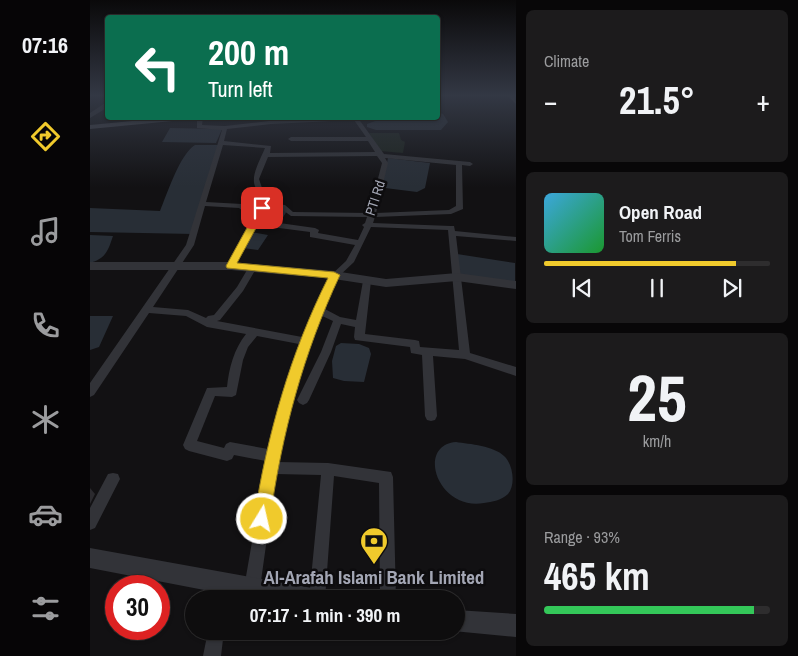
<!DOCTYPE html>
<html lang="en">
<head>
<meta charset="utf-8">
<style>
  body { margin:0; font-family:"Archivo Narrow",sans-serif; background:#1c1b1c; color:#f1f3f6; height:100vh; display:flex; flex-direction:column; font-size:19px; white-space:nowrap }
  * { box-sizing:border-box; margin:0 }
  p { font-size:16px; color:#9b9c9e }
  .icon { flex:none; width:28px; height:28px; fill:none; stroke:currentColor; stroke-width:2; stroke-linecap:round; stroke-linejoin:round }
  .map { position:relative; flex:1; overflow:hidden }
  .panel { display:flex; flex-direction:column; gap:10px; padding:10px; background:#080708; width:282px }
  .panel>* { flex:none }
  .guide { position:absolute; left:15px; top:15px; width:335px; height:105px; border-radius:5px; box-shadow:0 1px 4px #0004,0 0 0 1px #2e2d2e; background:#0b6e4f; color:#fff; overflow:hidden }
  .speed { position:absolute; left:15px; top:575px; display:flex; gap:10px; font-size:25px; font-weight:700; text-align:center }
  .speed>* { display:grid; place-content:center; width:65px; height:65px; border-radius:50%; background:#0e0d0e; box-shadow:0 1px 4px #0004,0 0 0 1px #2e2d2e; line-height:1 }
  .speed .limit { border:8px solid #d22; background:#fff; color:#111 }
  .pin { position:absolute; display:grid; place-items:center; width:42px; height:42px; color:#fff; margin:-21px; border-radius:10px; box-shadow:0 2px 8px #0006 }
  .me { position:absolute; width:55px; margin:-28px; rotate:9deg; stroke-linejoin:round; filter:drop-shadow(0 0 4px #0008) }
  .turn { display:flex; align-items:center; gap:18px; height:105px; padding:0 20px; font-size:22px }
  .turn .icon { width:65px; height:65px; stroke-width:2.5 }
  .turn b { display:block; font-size:35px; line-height:42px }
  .big { font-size:38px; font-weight:800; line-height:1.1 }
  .panel .card { flex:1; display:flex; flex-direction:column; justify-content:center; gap:8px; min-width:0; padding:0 18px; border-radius:8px; background:#1c1b1c }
  .panel .dial { align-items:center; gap:0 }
  .dial b { font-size:65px; line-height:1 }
  .song { display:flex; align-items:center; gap:15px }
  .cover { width:60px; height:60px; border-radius:8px; background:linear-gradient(135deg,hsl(200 70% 55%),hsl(130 70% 35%)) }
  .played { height:5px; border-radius:2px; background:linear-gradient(90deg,#f0ca2c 85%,#2e2d2e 85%) }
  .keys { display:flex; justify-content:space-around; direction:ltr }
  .heat { display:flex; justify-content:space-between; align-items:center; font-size:28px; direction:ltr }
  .charge { height:8px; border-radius:4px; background:linear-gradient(90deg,#34c759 93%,#2e2d2e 0) }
  .trip { position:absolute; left:95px; top:590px; width:280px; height:50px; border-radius:25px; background:#0e0d0e; box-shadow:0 1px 4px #0004,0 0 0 1px #2e2d2e; font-weight:800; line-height:50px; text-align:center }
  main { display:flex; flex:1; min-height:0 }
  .dock { display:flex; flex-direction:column; width:90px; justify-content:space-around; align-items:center; background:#060506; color:#9b9c9e }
  .dock .icon { width:35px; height:35px }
  .dock .current { color:#f0ca2c }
  .dock b { font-size:22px; color:#f1f3f6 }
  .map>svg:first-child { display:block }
  .green { fill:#1c231d }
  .water { fill:#282e36 }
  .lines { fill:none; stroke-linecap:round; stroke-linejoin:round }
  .minor { fill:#323338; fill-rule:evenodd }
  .tertiary { fill:#323338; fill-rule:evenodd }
  .secondary { fill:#404148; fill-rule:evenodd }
  .shaded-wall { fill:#2b2a2e }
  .route { fill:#f0ca2c; stroke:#9c831d }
  .labels { text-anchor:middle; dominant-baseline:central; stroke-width:5; stroke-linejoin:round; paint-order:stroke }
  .far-street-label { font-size:14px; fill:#a3a6b4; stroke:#0d0c0e }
  .near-poi-label { font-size:19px; font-weight:bold; fill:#a3a6b4; stroke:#0d0c0e }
</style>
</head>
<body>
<main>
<nav class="dock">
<b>07:16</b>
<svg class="icon current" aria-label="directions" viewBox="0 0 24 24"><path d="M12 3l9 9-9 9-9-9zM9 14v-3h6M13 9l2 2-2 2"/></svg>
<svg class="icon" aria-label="music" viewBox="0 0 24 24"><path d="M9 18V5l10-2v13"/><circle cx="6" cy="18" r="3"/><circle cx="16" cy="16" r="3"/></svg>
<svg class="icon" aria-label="phone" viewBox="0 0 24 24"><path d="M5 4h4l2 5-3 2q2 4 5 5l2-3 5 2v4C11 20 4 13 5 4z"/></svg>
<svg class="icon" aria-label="climate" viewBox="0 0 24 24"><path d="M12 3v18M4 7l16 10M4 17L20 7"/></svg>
<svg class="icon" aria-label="car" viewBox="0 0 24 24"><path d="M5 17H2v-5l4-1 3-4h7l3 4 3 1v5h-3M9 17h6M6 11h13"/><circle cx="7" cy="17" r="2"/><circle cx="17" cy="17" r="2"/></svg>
<svg class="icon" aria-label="filters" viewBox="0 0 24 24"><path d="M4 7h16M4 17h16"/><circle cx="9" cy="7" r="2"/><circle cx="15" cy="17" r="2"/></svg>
</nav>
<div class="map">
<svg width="426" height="656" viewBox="0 0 426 656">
  <rect width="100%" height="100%" fill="#121113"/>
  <path class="green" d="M279,133H309L311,140L315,142L313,153L290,151Z"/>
  <path class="water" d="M348,112L353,114L358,122L351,130H286L277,127V124L288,120L348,118Z
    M80,128L132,129L126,143L72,142Z
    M105,145H128L104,234L0,232V208L70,211C77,194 90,154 105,145Z
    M298,158L340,163L335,188L327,192L295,188L292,185Z
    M187,206L197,211L190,222L168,221L177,207Z
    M161,232L178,235L168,250L153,248Z
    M0,235L23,236C18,251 16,258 0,263Z
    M367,254L425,263V283L370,276Z
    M0,316H23L9,347L0,350Z
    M251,343L269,344L279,348L281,354L274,382L254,381L243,378L242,361L246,346Z
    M366,442C380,444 404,446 414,456C423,464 426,485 418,494C412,500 402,502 394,503C347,511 326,445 366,442Z"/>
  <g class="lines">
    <path class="minor" d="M107,118H113L112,125L135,126L179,121L181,118H185V120L268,118L294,154L380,162L383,164L380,166L372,165L373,209L361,214L285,217L283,223L361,226H364L365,231L426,237V241L366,236L380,353L426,367V376L375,359L343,356L347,416L345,420L341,421L337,420L335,416L332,355L321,353L320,347L265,340L264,337L265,327L251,324L241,352L219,400L217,403L213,405L209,403L207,400L231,352L243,321L230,315C210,362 197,412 188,462L238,463L301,472L303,477L306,599H290L289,483L244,476L235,599H219L231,475L186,474L170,588L168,594L162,596L156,594L154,588L176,461L144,455L142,459L137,461L99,451L95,449L93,445L117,388L137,387C139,368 144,349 156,334L117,327L96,316L59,313L4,395L0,397V383L96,245L132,130L107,128ZM264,120L276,137H201L198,139L201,141H278L285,152L180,153L181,146L134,141L137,129L181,124ZM133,145L175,148C169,163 155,184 172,194L167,208L156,207L152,204L116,202ZM287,156L292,163L279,213L203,212L195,205L177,203L179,193L172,188L169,179L178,157ZM295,158L366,165V206L359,210L286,213L298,163ZM115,206L149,208L153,211L165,212L137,266L141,269L145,266L166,225L220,232V237L265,245L256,261L239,277L212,337L127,321L130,320L153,291L167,267L163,264L160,265L147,287L124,315L118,316L116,318L98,310L63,307L104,245ZM174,207L190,208L201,216L277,217L275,223L272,225L274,227L268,240L228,233L229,230L225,228L168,220L175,210ZM281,227L358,230L369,350L330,347L329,341L325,340L275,334L281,281L280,279H274L273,281L266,320L250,317L233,308L247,278L264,262ZM167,336L209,344L195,384L178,449L140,442L136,444L134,448L107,441L125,396L142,397L146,395L153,360L158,347Z
      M23,473L28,474L30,479L5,528L0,530V508L18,474Z
      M134,576L140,578L142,584L140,599H124L128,578Z
      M118,631H134L131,656H113Z"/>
    <path class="tertiary" d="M18,101V107L0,118V113Z
      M0,262H141L244,271L296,279L367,273L426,281V289L367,281L296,287L244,279L141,270H0Z
      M0,548L222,588L230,591L233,599H161L0,568Z
      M366,610L426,614V637L363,631H366Z"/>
    <path class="secondary" d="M417,95H424L426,104Z
      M74,118H97L93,120L0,129V125Z"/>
  </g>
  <path class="shaded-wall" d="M0,488L5,494L0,504Z"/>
  <linearGradient id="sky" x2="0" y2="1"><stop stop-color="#0a090a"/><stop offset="0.51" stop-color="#333844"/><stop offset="1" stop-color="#333844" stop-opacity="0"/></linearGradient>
  <rect width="426" height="187" fill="url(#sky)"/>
  <path class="route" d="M169,206L177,208L147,263L244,272L250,275C213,354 192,433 180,519L178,525L172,527L166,525L164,519C177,435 200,354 238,278L137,268L136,266Z"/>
  <defs>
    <g id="bank-pin" transform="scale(1.4375)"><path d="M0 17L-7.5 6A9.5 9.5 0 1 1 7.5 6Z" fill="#f0ca2c" stroke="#0d0c0e"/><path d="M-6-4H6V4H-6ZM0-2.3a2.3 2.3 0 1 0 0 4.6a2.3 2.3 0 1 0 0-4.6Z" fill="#111"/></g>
  </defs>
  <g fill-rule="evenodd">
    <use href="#bank-pin" x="284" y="541"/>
  </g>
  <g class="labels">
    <g class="far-street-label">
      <text transform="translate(285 198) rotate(-72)">PTI Rd</text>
    </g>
    <g class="near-poi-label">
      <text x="284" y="577">Al-Arafah Islami Bank Limited</text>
    </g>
  </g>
</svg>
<div class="speed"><div class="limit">30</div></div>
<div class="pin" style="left:172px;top:208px;background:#d93025"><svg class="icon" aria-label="arrive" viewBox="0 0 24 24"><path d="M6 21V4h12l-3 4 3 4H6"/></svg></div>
<svg class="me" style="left:172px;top:519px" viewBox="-20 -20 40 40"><circle r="17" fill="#f0ca2c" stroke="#fff" stroke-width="3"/><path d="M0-11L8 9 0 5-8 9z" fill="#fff"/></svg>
<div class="trip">07:17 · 1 min · 390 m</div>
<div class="guide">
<div class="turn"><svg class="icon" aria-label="left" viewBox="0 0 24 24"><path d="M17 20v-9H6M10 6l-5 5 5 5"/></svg><div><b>200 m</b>Turn left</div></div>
</div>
</div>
<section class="panel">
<div class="card"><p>Climate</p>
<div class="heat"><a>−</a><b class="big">21.5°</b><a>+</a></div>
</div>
<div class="card">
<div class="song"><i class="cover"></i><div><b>Open Road</b><p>Tom Ferris</p></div></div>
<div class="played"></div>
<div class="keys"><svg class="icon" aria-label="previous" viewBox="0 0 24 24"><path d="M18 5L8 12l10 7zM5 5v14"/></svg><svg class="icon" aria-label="pause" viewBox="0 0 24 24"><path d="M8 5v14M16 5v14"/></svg><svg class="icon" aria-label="next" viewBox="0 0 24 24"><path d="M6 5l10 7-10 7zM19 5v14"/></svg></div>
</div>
<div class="card dial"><b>25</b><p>km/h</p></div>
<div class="card"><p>Range · 93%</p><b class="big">465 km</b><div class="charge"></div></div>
</section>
</main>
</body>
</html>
